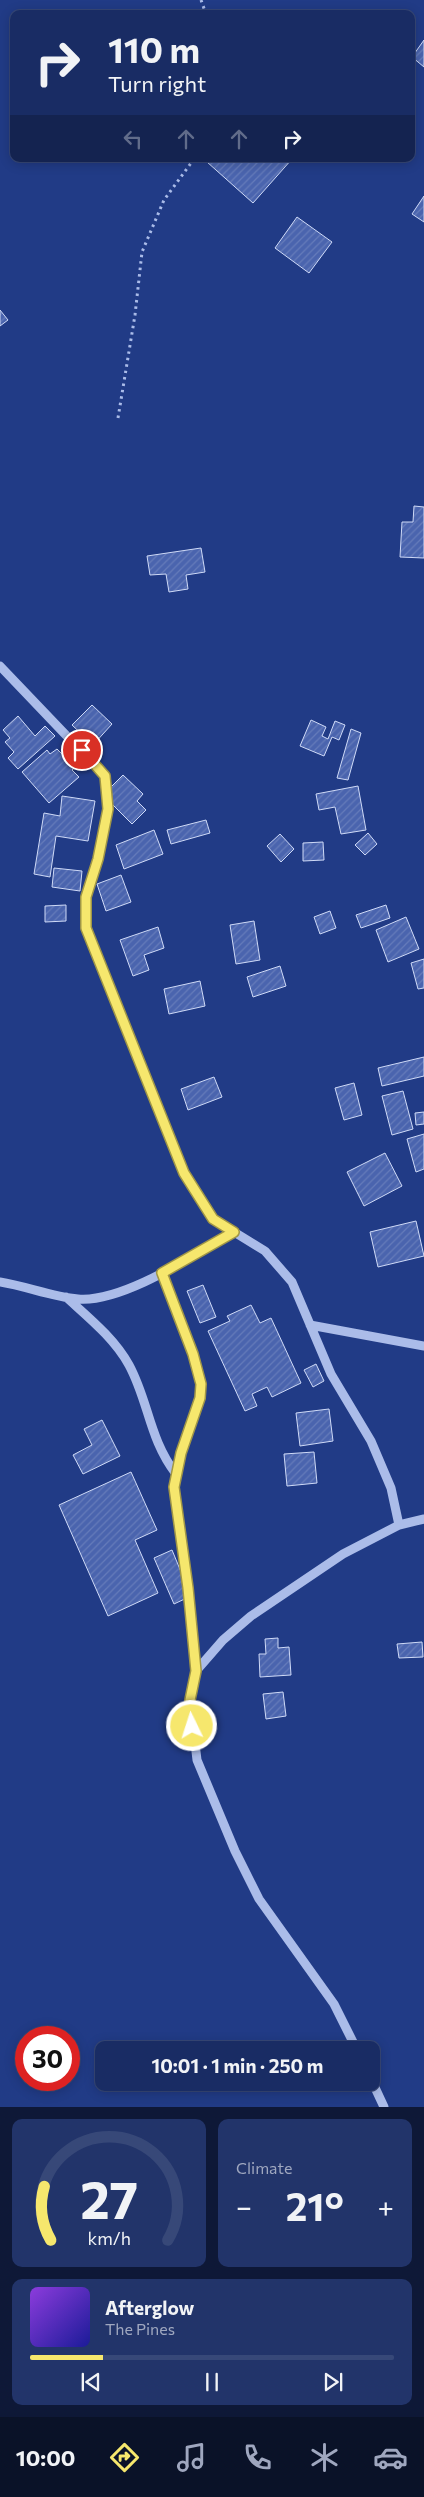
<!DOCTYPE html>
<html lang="en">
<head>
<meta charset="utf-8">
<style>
  body { margin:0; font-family:Commissioner,sans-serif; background:#22346a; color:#f1f3f6; height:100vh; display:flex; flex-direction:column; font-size:19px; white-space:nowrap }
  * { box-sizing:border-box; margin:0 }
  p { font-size:16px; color:#9fa7bf }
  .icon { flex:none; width:28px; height:28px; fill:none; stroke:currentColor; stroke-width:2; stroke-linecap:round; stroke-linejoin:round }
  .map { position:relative; height:2107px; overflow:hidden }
  .drawer { display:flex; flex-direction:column; gap:12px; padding:12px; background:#0e1837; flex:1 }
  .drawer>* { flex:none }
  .top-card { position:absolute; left:10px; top:10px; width:405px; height:152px; border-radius:10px; box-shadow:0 2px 12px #0003,0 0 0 1px #374878; background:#192c64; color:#f1f3f6; overflow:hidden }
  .speed { position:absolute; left:15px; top:2026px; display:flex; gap:10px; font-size:25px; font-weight:700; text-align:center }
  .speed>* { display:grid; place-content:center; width:65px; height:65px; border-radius:50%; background:#192c64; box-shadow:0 2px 12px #0003,0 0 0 1px #374878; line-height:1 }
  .speed .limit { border:8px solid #d22; background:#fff; color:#111 }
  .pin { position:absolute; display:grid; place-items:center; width:42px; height:42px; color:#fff; margin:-21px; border:2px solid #fff; border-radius:50%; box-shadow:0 1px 5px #0007 }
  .me { position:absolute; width:55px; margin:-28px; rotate:356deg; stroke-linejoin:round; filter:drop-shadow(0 0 4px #0008) }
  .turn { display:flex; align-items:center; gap:18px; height:105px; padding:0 15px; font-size:22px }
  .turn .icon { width:65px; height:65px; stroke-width:2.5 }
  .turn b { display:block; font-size:35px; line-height:42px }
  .lanes { display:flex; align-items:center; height:48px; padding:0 15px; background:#0003; justify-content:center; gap:25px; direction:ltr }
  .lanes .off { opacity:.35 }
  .big { font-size:38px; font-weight:700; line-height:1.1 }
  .drawer .card { flex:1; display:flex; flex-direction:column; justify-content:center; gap:8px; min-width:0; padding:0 18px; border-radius:10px; background:#22346a }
  .drawer .dial { align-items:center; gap:0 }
  .dial svg { height:130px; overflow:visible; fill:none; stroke:#374878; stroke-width:7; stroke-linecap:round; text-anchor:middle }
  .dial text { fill:#f1f3f6; stroke:none }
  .song { display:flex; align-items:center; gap:15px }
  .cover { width:60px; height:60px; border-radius:8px; background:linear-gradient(135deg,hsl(270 70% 55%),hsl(240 70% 35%)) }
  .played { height:5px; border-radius:2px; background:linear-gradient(90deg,#f6e76d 20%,#374878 20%) }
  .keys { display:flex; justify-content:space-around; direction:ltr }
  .heat { display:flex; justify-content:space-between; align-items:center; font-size:28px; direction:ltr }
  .drawer .tiles { flex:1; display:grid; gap:12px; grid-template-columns:1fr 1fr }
  .card:last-child { grid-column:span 2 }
  .trip { position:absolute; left:95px; top:2041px; width:285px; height:50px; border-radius:10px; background:#192c64; box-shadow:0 2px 12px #0003,0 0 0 1px #374878; font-weight:700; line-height:50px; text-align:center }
  .menu { display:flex; height:80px; justify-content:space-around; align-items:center; background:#0a1228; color:#9fa7bf }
  .menu .icon { width:35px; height:35px }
  .menu .on { color:#f6e76d }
  .menu b { font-size:22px; color:#f1f3f6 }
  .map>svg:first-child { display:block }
  .building { fill:url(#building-hatch); stroke:#cfdaf7 }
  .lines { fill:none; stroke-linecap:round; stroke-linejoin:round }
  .path { stroke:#abbce9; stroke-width:3; stroke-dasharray:2.5 4; stroke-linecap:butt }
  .minor { stroke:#abbce9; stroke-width:9 }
  .route-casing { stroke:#a09647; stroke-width:12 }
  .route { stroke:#f6e76d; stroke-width:9 }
</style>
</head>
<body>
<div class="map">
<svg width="424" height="2107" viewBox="0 0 424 2107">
  <defs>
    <pattern id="building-hatch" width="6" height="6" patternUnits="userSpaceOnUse" patternTransform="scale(1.25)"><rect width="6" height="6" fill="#4a64ae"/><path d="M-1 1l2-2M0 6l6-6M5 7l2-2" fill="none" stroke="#657bba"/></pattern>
  </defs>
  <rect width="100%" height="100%" fill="#213b86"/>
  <path class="building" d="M424,40V67L412,57Z
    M209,159H292L253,203L207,162Z
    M424,196V222L412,214Z
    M297,217L332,242L309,273L275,248Z
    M0,310L8,320L0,326Z
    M414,506L424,507V558L400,557L402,522H413Z
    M201,548L205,572L186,575L188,589L169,592L166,574L150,575L147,556Z
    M92,705L112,724L93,745L72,725Z
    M18,716L35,736L45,726L55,736L18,769L8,758L14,752L5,742L10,738L3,730Z
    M311,720L326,727L322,736L328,739L335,721L345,725L339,740L332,737L324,756L300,746Z
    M351,729L361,733L348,780L337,778Z
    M78,745L88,756L72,770L79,777L49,803L22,772L47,750L50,754L57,749L65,757Z
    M123,775L143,794L137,801L146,810L132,824L103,795Z
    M358,786L366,830L341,834L335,807L319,810L316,794Z
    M62,796L95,801L88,841L56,836L50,877L34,874L44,813L60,816Z
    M206,820L210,833L171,844L167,830Z
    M154,830L163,854L124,869L116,845Z
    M368,833L377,844L365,855L355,845Z
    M280,834L294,849L281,862L267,846Z
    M323,842L324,860L303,861V843Z
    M54,868L82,871L80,891L52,887Z
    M121,875L131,902L106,911L97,884Z
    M66,905V921L45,922V906Z
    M386,905L390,918L361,928L356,915Z
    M330,911L336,928L320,934L314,917Z
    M406,917L419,949L388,962L376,930Z
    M254,921L260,960L236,964L230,925Z
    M158,927L164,948L144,955L149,970L133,976L120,940Z
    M424,959V988L418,989L411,963Z
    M280,966L286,986L253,997L247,977Z
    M200,981L205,1006L169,1014L164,989Z
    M424,1057V1076L382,1086L378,1068Z
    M214,1077L222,1097L188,1110L181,1089Z
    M354,1083L362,1115L344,1120L335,1088Z
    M403,1091L413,1129L392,1135L382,1096Z
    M424,1112V1124L416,1125L415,1113Z
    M424,1134V1169L416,1172L407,1139Z
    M385,1153L402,1186L364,1206L347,1172Z
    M416,1221L424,1256L378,1267L370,1232Z
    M203,1285L216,1317L200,1323L187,1291Z
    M251,1305L260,1323L271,1318L301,1383L272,1397L267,1387L252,1394L257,1406L245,1411L208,1331L230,1321L227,1316Z
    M316,1364L324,1381L313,1387L304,1370Z
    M329,1409L333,1441L300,1446L296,1413Z
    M102,1420L120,1456L83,1474L73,1455L92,1445L84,1429Z
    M314,1452L317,1483L287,1486L284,1454Z
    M131,1472L157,1530L135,1540L158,1593L108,1616L59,1505Z
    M172,1550L191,1596L174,1604L154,1558Z
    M278,1638V1648L289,1647L291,1675L260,1677L259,1654H266L265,1639Z
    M422,1642L423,1657L399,1658L397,1644Z
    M283,1692L286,1716L266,1719L263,1694Z"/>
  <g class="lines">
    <path class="path" d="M201,0L206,14
      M118,418L135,315L142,252L164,200L194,159"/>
    <path class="minor" d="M0,666L105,776L108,809L98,859L86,897V928L184,1173L213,1219L265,1251L292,1282L331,1374L371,1441L391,1488L399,1525
      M161,1273L193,1354L201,1384L200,1398L181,1453L174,1487L188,1588L196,1671
      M0,1282C26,1286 52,1297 78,1299C123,1303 195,1254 234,1232
      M66,1297C89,1318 114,1338 129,1365C149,1402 149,1439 176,1474
      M310,1325L424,1346
      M357,2050L334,2004L259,1899L235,1851L197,1760L190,1701L196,1671L223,1640L251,1616L343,1554L399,1525L424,1519
      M371,2079L384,2107"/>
  </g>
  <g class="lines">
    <g class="route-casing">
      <path id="route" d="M82,750L105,776L108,809L98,859L86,897V928L184,1173L213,1219L234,1232L162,1273L193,1354L201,1384L200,1398L181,1453L174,1487L188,1588L196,1671L190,1700L192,1726"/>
    </g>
    <use href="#route" class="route"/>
  </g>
</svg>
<div class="speed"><div class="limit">30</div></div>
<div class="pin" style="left:82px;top:750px;background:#d93025"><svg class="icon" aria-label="arrive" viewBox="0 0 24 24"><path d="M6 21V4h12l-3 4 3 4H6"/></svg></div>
<svg class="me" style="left:192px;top:1726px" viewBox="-20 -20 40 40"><circle r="17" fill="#f6e76d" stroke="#fff" stroke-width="3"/><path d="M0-11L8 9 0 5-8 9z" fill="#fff"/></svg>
<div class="trip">10:01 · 1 min · 250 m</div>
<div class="top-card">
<div class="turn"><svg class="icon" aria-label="right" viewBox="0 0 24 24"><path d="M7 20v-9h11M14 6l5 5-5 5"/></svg><div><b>110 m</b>Turn right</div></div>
<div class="lanes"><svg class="icon off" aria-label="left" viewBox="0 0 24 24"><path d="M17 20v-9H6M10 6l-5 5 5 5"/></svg><svg class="icon off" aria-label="ahead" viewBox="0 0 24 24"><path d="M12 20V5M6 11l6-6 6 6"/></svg><svg class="icon off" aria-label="ahead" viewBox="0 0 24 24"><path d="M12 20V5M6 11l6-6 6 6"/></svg><svg class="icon" aria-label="right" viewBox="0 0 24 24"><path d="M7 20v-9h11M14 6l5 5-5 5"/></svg></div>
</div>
</div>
<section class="drawer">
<div class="tiles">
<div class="card dial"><svg viewBox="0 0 100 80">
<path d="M14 69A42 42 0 1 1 86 69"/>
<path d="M14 69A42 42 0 0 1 10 36" stroke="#f6e76d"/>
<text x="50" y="56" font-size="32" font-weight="700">27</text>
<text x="50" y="72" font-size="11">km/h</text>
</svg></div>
<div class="card"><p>Climate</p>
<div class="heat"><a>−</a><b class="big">21°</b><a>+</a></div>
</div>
<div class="card">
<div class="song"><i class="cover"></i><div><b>Afterglow</b><p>The Pines</p></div></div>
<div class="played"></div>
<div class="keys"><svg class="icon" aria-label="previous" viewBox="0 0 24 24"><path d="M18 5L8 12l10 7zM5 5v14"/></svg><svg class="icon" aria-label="pause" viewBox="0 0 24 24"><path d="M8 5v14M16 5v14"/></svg><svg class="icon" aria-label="next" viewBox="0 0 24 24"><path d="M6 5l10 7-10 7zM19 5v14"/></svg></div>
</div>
</div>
</section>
<nav class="menu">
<b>10:00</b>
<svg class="icon on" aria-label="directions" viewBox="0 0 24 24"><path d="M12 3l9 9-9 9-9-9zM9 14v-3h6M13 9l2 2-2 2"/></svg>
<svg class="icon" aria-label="music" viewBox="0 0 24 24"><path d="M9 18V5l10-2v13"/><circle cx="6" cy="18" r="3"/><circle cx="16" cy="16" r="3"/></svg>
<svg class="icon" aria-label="phone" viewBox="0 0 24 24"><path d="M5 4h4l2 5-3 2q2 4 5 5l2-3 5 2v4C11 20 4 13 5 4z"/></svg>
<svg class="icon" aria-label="climate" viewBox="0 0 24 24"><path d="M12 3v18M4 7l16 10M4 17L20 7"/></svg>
<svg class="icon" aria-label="car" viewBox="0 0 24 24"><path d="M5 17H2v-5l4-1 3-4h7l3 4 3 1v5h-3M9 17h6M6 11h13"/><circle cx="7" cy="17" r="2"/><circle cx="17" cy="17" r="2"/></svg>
</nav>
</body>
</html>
